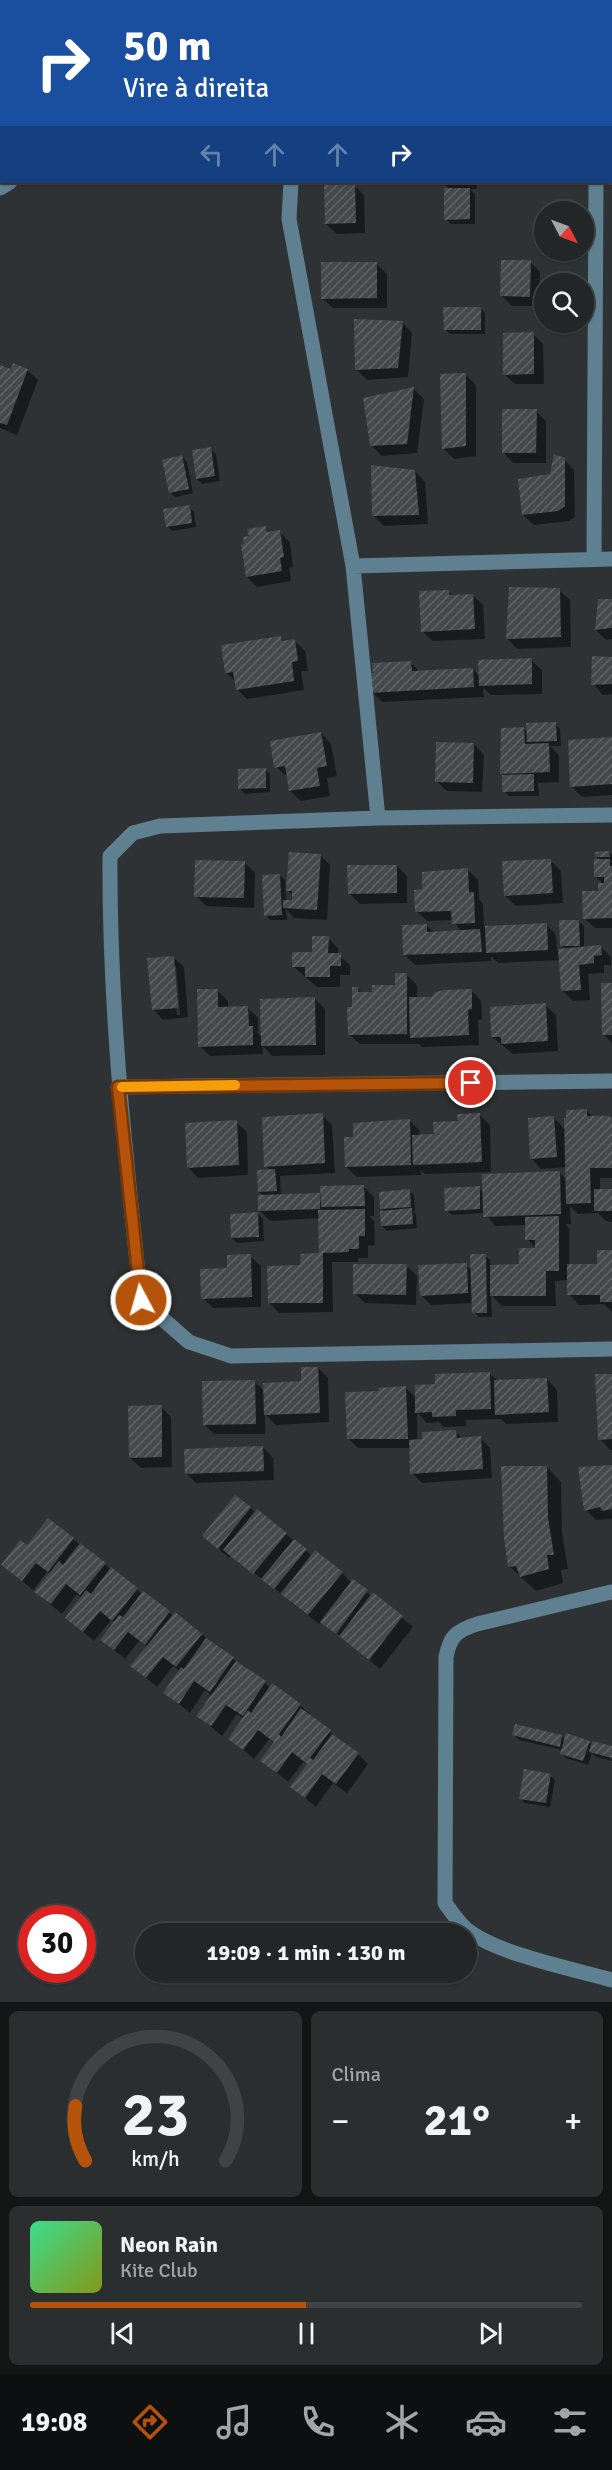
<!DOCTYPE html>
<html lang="pt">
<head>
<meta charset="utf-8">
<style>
  body { margin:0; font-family:Signika,sans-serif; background:#2b2e2f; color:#f1f3f6; height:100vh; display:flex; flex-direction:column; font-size:22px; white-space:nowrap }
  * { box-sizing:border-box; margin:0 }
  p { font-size:20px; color:#a3a5a7 }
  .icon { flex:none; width:33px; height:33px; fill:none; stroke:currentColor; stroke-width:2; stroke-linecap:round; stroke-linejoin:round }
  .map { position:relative; height:2002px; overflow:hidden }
  .sheet { display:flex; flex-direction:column; gap:9px; padding:9px; background:#131515; flex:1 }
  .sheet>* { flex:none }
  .guide { position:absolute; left:0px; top:0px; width:612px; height:183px; box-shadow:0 2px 4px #0004,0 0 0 2px #404344; background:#1a4fa0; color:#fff; overflow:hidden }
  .needle { width:39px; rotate:131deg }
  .tools { position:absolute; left:534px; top:201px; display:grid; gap:12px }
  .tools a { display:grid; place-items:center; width:60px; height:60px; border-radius:50%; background:#232627; box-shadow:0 2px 4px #0004,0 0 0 2px #404344; font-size:30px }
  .speed { position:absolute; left:18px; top:1905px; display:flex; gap:12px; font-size:30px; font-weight:700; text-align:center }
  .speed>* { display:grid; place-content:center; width:78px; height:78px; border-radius:50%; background:#232627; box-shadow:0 2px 4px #0004,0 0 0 2px #404344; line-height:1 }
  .speed .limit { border:9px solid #d22; background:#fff; color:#111 }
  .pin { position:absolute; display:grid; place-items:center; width:51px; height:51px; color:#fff; margin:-26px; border:3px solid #fff; border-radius:50%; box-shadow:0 2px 6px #0007 }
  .me { position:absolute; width:66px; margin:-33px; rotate:354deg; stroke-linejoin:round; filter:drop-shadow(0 0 4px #0008) }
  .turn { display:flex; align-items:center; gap:21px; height:126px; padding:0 24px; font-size:27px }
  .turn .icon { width:78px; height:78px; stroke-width:2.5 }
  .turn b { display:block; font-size:42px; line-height:51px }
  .lanes { display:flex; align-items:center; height:57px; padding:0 24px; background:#0003; justify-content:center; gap:30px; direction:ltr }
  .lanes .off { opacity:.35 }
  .big { font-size:45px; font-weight:700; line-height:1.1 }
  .sheet .card { flex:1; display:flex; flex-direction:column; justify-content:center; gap:9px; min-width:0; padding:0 21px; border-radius:9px; background:#2b2e2f }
  .sheet .dial { align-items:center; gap:0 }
  .dial svg { height:156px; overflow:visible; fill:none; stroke:#404344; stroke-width:7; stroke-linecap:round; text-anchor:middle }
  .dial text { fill:#f1f3f6; stroke:none }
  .song { display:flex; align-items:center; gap:18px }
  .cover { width:72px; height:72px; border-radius:9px; background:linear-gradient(135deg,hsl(150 70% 55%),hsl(70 70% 35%)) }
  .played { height:6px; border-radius:3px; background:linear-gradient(90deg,#b45309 50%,#404344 50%) }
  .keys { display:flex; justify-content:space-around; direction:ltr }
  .heat { display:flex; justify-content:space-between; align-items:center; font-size:33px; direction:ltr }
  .sheet .tiles { flex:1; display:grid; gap:9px; grid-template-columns:1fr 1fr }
  .card:last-child { grid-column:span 2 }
  .trip { position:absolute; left:135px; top:1923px; width:342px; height:60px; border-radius:30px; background:#232627; box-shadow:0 2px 4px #0004,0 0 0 2px #404344; font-weight:700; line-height:60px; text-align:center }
  .dock { display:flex; height:96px; justify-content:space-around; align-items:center; background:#0e0f10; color:#a3a5a7 }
  .dock .icon { width:42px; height:42px }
  .dock .current { color:#b45309 }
  .dock b { font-size:27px; color:#f1f3f6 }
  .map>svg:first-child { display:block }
  .shadow { fill:#0007; fill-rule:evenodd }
  .building { fill:url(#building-hatch) }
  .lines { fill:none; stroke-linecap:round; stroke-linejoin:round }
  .minor { stroke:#5e8090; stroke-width:15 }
  .route-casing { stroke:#753606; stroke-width:15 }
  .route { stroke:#b45309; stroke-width:10 }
  .slow { stroke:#f59e0b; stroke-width:10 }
</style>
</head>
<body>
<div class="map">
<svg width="612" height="2002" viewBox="0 0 612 2002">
  <defs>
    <pattern id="building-hatch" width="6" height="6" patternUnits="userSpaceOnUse" patternTransform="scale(1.5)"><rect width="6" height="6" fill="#45494b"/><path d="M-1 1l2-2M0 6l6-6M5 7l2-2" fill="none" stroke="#606465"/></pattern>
  </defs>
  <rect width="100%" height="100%" fill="#2f3234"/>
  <path class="shadow" d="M22,0H148L150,2H23Z
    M444,182H477V189H470L475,194V224H451L446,219L449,189Z
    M354,185L364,195L365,233L337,234L326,224Z
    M530,262L540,272L539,306H512L502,296Z
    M376,263L387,274V308H333L322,298Z
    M480,308L485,313V334H450L445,329Z
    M402,322L412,333L408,377L367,380L356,369Z
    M533,334L543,344L544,384H515L504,374Z
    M0,367L12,371L27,370L38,380L17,435L0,428Z
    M466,375L476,385V456L454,459L444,449Z
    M414,389L424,399L417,453L382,456L372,446L365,399Z
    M536,411L546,421V463H513L503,452Z
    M211,449L216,454L220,481L202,484L197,479Z
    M182,457L187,462L193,493L175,497L170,492Z
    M564,459L574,470L575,517L569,521L534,525L523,515Z
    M415,471L425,482L428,524L384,526L374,516Z
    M189,507L194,512L196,527L172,531L167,526Z
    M265,527L271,533L279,532L290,542L293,567L289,568L291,581L257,587L247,577L250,537Z
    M559,590L570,600L571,647L517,649L507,638Z
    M448,591L453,596L472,595L483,605L485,639L433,641L422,631Z
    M612,600V639L606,640L596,630Z
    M280,637L285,642L295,641L305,651L308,671H301L304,690L247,699L237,689L236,682L227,673Z
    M612,658V694L603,695L593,684Z
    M531,660L542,670V694L491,695L483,688L484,697L382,702L372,692L411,663L420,672L473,669L480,677Z
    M555,724L560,729L561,746H550L559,755V782L538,783L539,796H509L504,791L503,775L501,773L524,729L528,733Z
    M321,733L331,744L337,776L327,778L330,796L301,801L290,791L288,777L276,767Z
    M612,738V795L582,797L572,787Z
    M474,744L484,755L482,792L447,791L436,781Z
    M265,769L270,774V792L245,794L240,789Z
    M609,852L612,855V861H610L612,863V928H595L584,918L604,885L596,877L601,861L597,857Z
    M320,855L330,865L327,920L294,918L286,909L287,920H270L266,915L280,875L285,880L286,901L293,902V896L288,890Z
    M550,860L561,871L563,903L516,906L505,896Z
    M245,863L255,873L254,908L206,906L196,896Z
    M397,866L407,876V903L360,904L349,893Z
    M468,870L478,880L479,899L483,904L484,927L546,924L556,935L557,950H566L562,946L579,921L584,926V948L601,947L611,957V965H604V973L588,974L590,1000L573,1001L563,991L560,960L498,963L491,956V961L415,965L405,955L426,925L434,933L461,931L453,920L427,921L416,911L423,891Z
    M328,938L338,948V955L350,965V975H340V987H317L294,967L313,954Z
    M173,957L184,967L188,1017L163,1020L153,1009ZM173,966H176L180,1015H177Z
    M406,974L417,985V999L471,990L481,1001L482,1019L478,1020L479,1045L422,1047L419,1044H360L349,1034L357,988L363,994H374L397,986Z
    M612,985V1043L603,1034Z
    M217,990L228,1001V1008H248L258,1018V1033L262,1037L315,999L325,1009V1055L272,1056L263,1046V1054L210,1056L200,1046Z
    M545,1005L556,1015L558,1051L513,1054L492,1037Z
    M586,1110L594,1118L612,1121V1178H600V1191H612V1222L606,1221L598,1213L578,1214L570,1206L571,1224H565L569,1228V1266L598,1265L612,1251V1312L604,1304L579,1305L569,1294V1280L555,1281L556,1306H502L491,1295L492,1317H479L474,1312L473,1303L431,1305L421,1295L466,1265L472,1271L485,1255L490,1260L491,1266H520L537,1249L527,1239V1225L495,1226L485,1213L452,1215L447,1210L479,1188L484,1193L560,1173L567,1180V1167L541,1169L531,1158L554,1118L566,1130Z
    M479,1114L490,1125L491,1172L425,1174L421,1170V1175L357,1177L346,1167L355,1139L409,1120L419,1130L420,1136H435L459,1122Z
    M322,1115L332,1125L335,1173L280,1176L281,1196L322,1194L363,1186L374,1197V1216H369L374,1221L375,1245L368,1246V1258H358V1262H332L333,1312L279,1313L269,1302L302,1267L320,1255V1218L270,1221L260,1211L264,1196L259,1192L270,1170L266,1166Z
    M236,1122L247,1132L248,1175L198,1178L188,1167Z
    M409,1190L414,1195L415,1211H413L416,1214L417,1228L387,1231L382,1226L385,1212L382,1209Z
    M258,1214L263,1219L264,1241L237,1243L232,1238Z
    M250,1256L261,1266V1307L213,1308L203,1298L229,1269Z
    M406,1265L417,1276L416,1305L365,1303L355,1293Z
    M318,1368L328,1378L329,1422L276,1425L265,1414V1434H214L204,1424L255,1382L265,1392L303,1383Z
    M489,1373L498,1381L547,1379L557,1390L558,1422L506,1424L501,1419L466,1420V1426L444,1427L439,1422L427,1423L417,1412V1441L455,1431L463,1439L480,1438L490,1448L492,1478L422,1483L412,1473L410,1448H358L348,1438L380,1392L406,1388L417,1399L437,1386Z
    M612,1375V1450H610L600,1439Z
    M161,1407L171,1417L172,1467L141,1468L130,1458Z
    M263,1447L273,1458L274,1480L196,1483L186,1473Z
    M547,1467L561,1482L562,1533L568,1569L561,1570L563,1583L536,1591L509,1566Z
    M612,1467V1519L596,1520L586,1510Z
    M250,1508L286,1534L312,1556L342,1573L352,1583L372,1596L374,1595L413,1627L380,1669L322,1621L319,1624L293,1604L283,1594L292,1582L290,1581L280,1593L231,1555L229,1558L204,1536Z
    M73,1539L142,1594L143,1593L174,1616L175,1614L271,1688L300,1705L339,1740L358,1754L368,1764L347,1793L333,1783L316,1807L292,1787L308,1765L303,1762L288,1782L262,1761L275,1743L269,1739L254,1759L230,1739L244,1719L237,1714L222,1736L198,1716L212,1696L205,1690L190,1713L165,1693L180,1671L173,1666L157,1687L132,1666L148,1647L139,1641L125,1659L102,1640L115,1623L111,1620L94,1641L67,1618L82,1598L77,1594L62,1614L36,1592L50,1574L47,1572L33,1590L3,1565L27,1547Z
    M514,1735L562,1737L566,1740L612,1747V1761L596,1757L592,1753L588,1765L566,1758L561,1753L562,1750L519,1740Z
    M550,1775L555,1780L550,1807L525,1803L520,1798Z"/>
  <path class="building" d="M443,182H472L473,185H443Z
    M355,183L356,223L325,224L324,184Z
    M444,188H470V219L444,220Z
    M501,260H531L530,297L500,296Z
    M321,262H377V298L321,299Z
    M443,307H481V330H444Z
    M354,319L403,321L398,368L355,370Z
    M534,332V374L503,375V333Z
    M13,363L28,369L7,425L0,423V365L11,369Z
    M466,373V446L442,449L440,374Z
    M414,387L407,444L370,446L363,398Z
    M502,409H537L536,453H502Z
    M211,447L215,476L196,479L192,450Z
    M554,454L565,458V506L558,511L522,515L518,479L550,474Z
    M182,455L189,489L169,493L162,460Z
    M371,465L415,470L419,515L372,516Z
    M190,505L192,523L166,527L163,509Z
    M266,526L267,532L280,530L284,557L280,558L282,571L246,577L241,545L244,544L243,537L249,536L247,529Z
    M509,587L560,588L561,637L506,639Z
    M449,590V595L473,594L475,629L421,632L419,591Z
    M598,599H612V628L595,630Z
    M281,636L282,641L295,639L298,661L292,662L294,681L236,690L233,672L225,673L221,645Z
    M592,656L612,657V684L591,685Z
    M532,658V684L479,686L478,660Z
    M411,661L412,671L473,668L474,687L370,693V673H373L372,663Z
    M556,722L557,741L527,742L526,723Z
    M524,727L525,744L549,743L550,772L500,774L501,728Z
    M321,732L327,766L317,768L320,786L289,791L285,766L274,768L270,741Z
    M612,737V784L570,787L568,740Z
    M436,742L474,743L473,783L435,782Z
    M266,768V788L238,789V769Z
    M534,774V791L502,792V775Z
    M609,851L610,857H596L595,852Z
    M289,852L321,854L317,910L283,908V900H292V891H286Z
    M551,859L553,893L504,896L502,861Z
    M594,859H610V866H612V918L583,919L582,891H598V883H604V877H594Z
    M195,860L245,861L244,898L194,897Z
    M347,865H397V893L348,894Z
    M468,868L469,892H474L475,923L452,924L451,911L415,912L414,890L422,889V872Z
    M280,874L282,915L264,916L262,875Z
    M559,920H579L580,946H560Z
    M547,923L548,950L486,953L485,926Z
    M427,924V932L480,929L482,952L403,955L402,925Z
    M312,936H329L328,953H341V966H330V977H305V967H292V952H312Z
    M601,945L602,955L594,956V963L579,965L581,990L561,991L558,949Z
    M174,956L178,1008L152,1010L147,958Z
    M395,973H407V1034L348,1035L347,1007H352V987H358V992H372V985H395Z
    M601,983H612V1035H602Z
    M197,989H218V1007L248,1006L249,1026H253V1045L198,1047Z
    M472,989V1009L468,1010L469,1035L410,1038L409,997H431L436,992L444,990Z
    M315,997L316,1045L261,1046L260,999Z
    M546,1003L548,1041L501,1044V1037H491L490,1007Z
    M587,1109V1116H609L612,1119V1168H590L591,1203L566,1204L564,1118H566V1110Z
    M323,1113L325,1163L264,1167L262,1117Z
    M480,1113L482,1162L413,1165L412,1135L434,1134L433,1122L458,1121L457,1114Z
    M554,1116L557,1157L530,1159L528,1118Z
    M410,1119L411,1165L345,1167L344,1137H353V1123Z
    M237,1120L239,1165L187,1168L185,1123Z
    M275,1169L277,1191L258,1192L257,1170Z
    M560,1171L561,1214L483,1217L482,1174Z
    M364,1185L365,1206L321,1207L320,1186Z
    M480,1186V1209L445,1211L444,1188Z
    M410,1189L411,1207L380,1209L379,1192Z
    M594,1189H612V1211H594Z
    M320,1193V1209L258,1211V1195Z
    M412,1208L413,1224L381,1226L380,1211Z
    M365,1209V1236H359V1249H349V1252L323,1253V1303H268L267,1266L300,1265L301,1254L319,1253L318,1210Z
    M258,1212L259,1237L231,1238L230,1214Z
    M559,1216V1271H546V1296H490V1265L519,1264V1248H535V1240H525V1217Z
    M597,1250H612V1302H600V1295H567V1264H597Z
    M251,1254L252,1297L201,1299L200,1269L227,1268V1255Z
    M470,1254H486L487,1313H472Z
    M467,1263L468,1293L420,1296L418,1265Z
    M353,1264H407L406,1295L353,1294Z
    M301,1367H318L320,1413L264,1415L263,1383L301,1381Z
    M490,1372L491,1409L456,1410V1416L432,1417V1412L415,1413V1385L435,1384V1374Z
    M595,1374H612V1439L598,1440Z
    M547,1378L549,1412L495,1415L494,1380Z
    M255,1380L256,1424L203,1425L202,1381Z
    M406,1386L408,1439H347L345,1392L379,1391L378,1388Z
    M162,1405V1457L129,1458L128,1406Z
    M456,1430L457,1438L481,1436L483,1469L410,1474L409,1440L422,1439V1432Z
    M263,1446L264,1471L185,1474L184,1449Z
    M612,1465V1509L602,1511L600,1507L584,1511L578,1467Z
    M501,1466H547L548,1518L554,1555H547L549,1569L520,1577L516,1566L508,1567L504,1538Z
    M235,1495L251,1507L218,1549L202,1536Z
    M257,1509L287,1533L253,1574L223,1550Z
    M48,1518L74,1538L48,1572L36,1563L22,1581L1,1565L20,1540L27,1545Z
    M294,1539L307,1549L274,1589L261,1579Z
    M80,1543L106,1563L80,1595L66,1584L51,1604L34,1592L59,1561L63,1565Z
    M315,1550L343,1572L308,1615L281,1594Z
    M111,1567L138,1588L112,1621L100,1611L83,1632L65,1618L86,1590L91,1594Z
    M353,1579L368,1590L336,1634L320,1622Z
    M143,1591L170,1611L145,1645L128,1632L114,1650L100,1640L119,1615L123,1617Z
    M373,1592L403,1616L369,1660L339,1636Z
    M175,1612L202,1634L176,1667L163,1657L146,1678L130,1666Z
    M206,1638L234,1657L210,1692L194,1681L179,1704L163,1693L181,1667L184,1669Z
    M236,1661L266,1681L243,1716L226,1705L211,1726L196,1716Z
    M272,1683L301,1704L279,1734L281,1737L301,1708L331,1730L310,1758L313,1760L332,1734L359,1753L336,1784L322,1774L305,1798L290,1787L307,1764L292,1752L277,1773L260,1761L274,1742L258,1730L243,1750L228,1739L248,1710L251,1713Z
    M515,1724L562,1735L560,1747L512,1735Z
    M566,1733L590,1741L583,1761L560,1754Z
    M592,1741L612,1746V1758L589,1752Z
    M524,1769L551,1774L546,1803L519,1799Z"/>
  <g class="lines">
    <path class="minor" d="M595,0V2
      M195,2L196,0
      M392,2L393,0
      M291,182L289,219L353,566L378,818
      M0,188L10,182
      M594,559L596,182
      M353,566L612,559
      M612,815L378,818L160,826L133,833L110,856C109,1005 125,1152 141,1300L189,1342L231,1356L612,1349
      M118,1087L612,1081
      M611,1592L477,1624C456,1631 450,1636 446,1657L445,1903C451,1911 458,1922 466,1929C496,1954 573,1969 612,1980"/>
  </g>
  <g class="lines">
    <g class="route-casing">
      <path id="route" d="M141,1300L118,1087L471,1083"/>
    </g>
    <use href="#route" class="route"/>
    <path class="slow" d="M122,1087L235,1085"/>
  </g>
</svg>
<div class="tools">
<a><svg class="needle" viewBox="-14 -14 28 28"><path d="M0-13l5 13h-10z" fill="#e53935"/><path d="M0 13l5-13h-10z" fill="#a3a5a7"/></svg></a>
<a><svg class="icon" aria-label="search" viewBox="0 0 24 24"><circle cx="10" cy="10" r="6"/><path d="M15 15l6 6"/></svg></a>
</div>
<div class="speed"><div class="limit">30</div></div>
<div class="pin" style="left:471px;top:1083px;background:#d93025"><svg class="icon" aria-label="arrive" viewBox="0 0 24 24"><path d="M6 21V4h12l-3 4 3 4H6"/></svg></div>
<svg class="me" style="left:141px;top:1300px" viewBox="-20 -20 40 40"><circle r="17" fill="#b45309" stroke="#fff" stroke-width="3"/><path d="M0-11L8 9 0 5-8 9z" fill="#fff"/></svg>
<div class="trip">19:09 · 1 min · 130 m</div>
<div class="guide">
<div class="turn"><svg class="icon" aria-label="right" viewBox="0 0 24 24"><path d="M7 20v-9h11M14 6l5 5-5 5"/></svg><div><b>50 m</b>Vire à direita</div></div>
<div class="lanes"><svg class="icon off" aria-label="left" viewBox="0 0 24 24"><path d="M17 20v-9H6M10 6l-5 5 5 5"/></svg><svg class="icon off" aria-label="ahead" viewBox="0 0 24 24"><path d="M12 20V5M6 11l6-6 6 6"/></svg><svg class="icon off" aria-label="ahead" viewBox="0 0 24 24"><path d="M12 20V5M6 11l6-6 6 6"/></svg><svg class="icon" aria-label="right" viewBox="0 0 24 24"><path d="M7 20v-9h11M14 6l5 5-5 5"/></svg></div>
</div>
</div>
<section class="sheet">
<div class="tiles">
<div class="card dial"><svg viewBox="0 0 100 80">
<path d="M14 69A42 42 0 1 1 86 69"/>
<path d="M14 69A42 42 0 0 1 9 41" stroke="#b45309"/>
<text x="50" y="56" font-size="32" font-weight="700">23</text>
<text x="50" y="72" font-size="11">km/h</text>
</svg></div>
<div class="card"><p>Clima</p>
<div class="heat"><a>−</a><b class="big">21°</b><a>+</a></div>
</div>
<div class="card">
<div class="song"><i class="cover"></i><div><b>Neon Rain</b><p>Kite Club</p></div></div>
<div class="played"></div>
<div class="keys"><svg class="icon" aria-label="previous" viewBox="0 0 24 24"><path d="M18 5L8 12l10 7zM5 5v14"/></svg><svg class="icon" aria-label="pause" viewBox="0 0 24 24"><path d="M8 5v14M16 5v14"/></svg><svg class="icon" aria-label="next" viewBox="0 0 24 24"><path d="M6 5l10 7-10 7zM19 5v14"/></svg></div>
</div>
</div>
</section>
<nav class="dock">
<b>19:08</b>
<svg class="icon current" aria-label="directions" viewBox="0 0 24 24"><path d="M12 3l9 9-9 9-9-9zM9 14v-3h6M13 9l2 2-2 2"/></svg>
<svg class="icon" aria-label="music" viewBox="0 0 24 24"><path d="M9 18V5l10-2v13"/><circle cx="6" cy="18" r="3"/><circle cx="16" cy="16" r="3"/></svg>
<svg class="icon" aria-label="phone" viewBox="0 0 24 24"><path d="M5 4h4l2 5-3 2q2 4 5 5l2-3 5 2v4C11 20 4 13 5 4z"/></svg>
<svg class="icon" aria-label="climate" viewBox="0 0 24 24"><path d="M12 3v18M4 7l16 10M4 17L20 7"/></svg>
<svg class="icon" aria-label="car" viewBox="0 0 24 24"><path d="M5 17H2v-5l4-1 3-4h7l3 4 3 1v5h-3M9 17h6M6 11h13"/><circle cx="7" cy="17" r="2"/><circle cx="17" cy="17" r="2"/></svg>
<svg class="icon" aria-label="filters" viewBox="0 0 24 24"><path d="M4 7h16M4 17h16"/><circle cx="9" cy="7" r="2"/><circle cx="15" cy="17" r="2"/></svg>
</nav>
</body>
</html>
